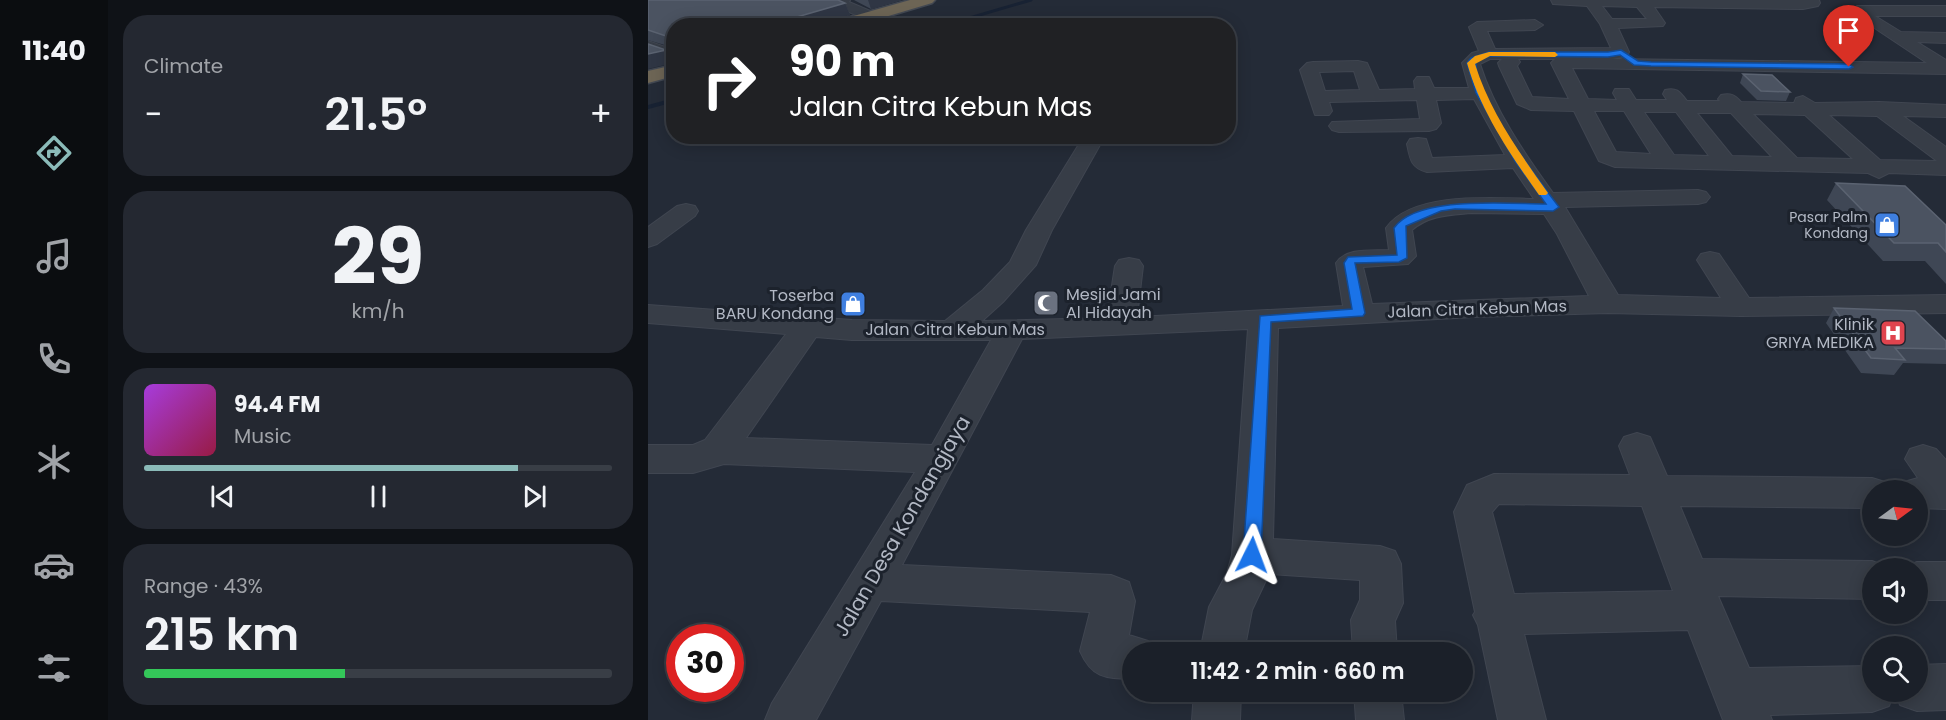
<!DOCTYPE html>
<html lang="en">
<head>
<meta charset="utf-8">
<style>
  body { margin:0; font-family:Poppins,sans-serif; background:#242831; color:#f1f3f6; height:100vh; display:flex; flex-direction:column; font-size:22px; white-space:nowrap }
  * { box-sizing:border-box; margin:0 }
  p { font-size:20px; color:#a0a3a8 }
  .icon { flex:none; width:33px; height:33px; fill:none; stroke:currentColor; stroke-width:2; stroke-linecap:round; stroke-linejoin:round }
  .map { position:relative; flex:1; overflow:hidden }
  .panel { display:flex; flex-direction:column; gap:15px; padding:15px; background:#0f1217; width:540px }
  .panel>* { flex:none }
  .banner { position:absolute; left:18px; top:18px; width:570px; height:126px; border-radius:24px; box-shadow:0 3px 15px #0003,0 0 0 2px #393e46; background:#202124; color:#fff; overflow:hidden }
  .needle { width:39px; rotate:75deg }
  .tools { position:absolute; left:1214px; top:480px; display:grid; gap:12px }
  .tools a { display:grid; place-items:center; width:66px; height:66px; border-radius:50%; background:#1b2029; box-shadow:0 3px 15px #0003,0 0 0 2px #393e46; font-size:30px }
  .speed { position:absolute; left:18px; top:624px; display:flex; gap:12px; font-size:30px; font-weight:700; text-align:center }
  .speed>* { display:grid; place-content:center; width:78px; height:78px; border-radius:50%; background:#1b2029; box-shadow:0 3px 15px #0003,0 0 0 2px #393e46; line-height:1 }
  .speed .limit { border:9px solid #d22; background:#fff; color:#111 }
  .pin { position:absolute; display:grid; place-items:center; width:51px; height:51px; color:#fff; margin:-62px -26px; border-radius:50% 50% 50% 0; rotate:-45deg; box-shadow:0 0 6px #0007 }
  .pin .icon { rotate:45deg }
  .me { position:absolute; width:66px; margin:-33px; rotate:3deg; stroke-linejoin:round; filter:drop-shadow(0 0 4px #0008) }
  .turn { display:flex; align-items:center; gap:21px; height:126px; padding:0 24px; font-size:27px }
  .turn .icon { width:78px; height:78px; stroke-width:2.5 }
  .turn b { display:block; font-size:42px; line-height:51px }
  .big { font-size:45px; font-weight:600; line-height:1.1 }
  .panel .tile { flex:1; display:flex; flex-direction:column; justify-content:center; gap:9px; min-width:0; padding:0 21px; border-radius:24px; background:#242831 }
  .panel .dial { align-items:center; gap:0 }
  .dial b { font-size:78px; line-height:1 }
  .song { display:flex; align-items:center; gap:18px }
  .cover { width:72px; height:72px; border-radius:9px; background:linear-gradient(135deg,hsl(280 70% 55%),hsl(340 70% 35%)) }
  .played { height:6px; border-radius:3px; background:linear-gradient(90deg,#8bbbb9 80%,#393e46 80%) }
  .keys { display:flex; justify-content:space-around; direction:ltr }
  .heat { display:flex; justify-content:space-between; align-items:center; font-size:33px; direction:ltr }
  .charge { height:9px; border-radius:4px; background:linear-gradient(90deg,#34c759 43%,#393e46 0) }
  .trip { position:absolute; left:474px; top:642px; width:351px; height:60px; border-radius:30px; background:#1b2029; box-shadow:0 3px 15px #0003,0 0 0 2px #393e46; font-weight:600; line-height:60px; text-align:center }
  main { display:flex; flex:1; min-height:0 }
  .tabs { display:flex; flex-direction:column; width:108px; justify-content:space-around; align-items:center; background:#0b0d10; color:#a0a3a8 }
  .tabs .icon { width:42px; height:42px }
  .tabs .active { color:#8bbbb9 }
  .tabs b { font-size:27px; color:#f1f3f6 }
  .map>svg:first-child { display:block }
  .lines { fill:none; stroke-linecap:round; stroke-linejoin:round }
  .stream-far1 { stroke:#182233; stroke-width:3 }
  .stream { stroke:#182233; stroke-width:4 }
  .minor-casing { stroke:#404651; stroke-width:2 }
  .highway-casing { stroke:#424852; stroke-width:3 }
  .minor { fill:#373d47; fill-rule:evenodd }
  .highway { fill:#6d6555; fill-rule:evenodd }
  .wall { fill:#3f4755 }
  .shaded-wall { fill:#2f3644 }
  .building { fill:#4b5361; stroke:#5b6371; stroke-width:1.5 }
  .route { fill:#1a73e8; stroke:#114b97; stroke-width:1.5 }
  .slow { fill:#f59e0b }
  .labels { text-anchor:middle; dominant-baseline:central; stroke-width:6; stroke-linejoin:round; paint-order:stroke }
  .far-poi-label { font-size:14px; fill:#b2b8c4; stroke:#1c222c; text-anchor:end }
  .poi-label { font-size:16px; fill:#b2b8c4; stroke:#1c222c; text-anchor:end }
  .street-label { font-size:16px; fill:#b2b8c4; stroke:#1c222c }
  .near-street-label { font-size:20px; fill:#b2b8c4; stroke:#1c222c }
</style>
</head>
<body>
<main>
<nav class="tabs">
<b>11:40</b>
<svg class="icon active" aria-label="directions" viewBox="0 0 24 24"><path d="M12 3l9 9-9 9-9-9zM9 14v-3h6M13 9l2 2-2 2"/></svg>
<svg class="icon" aria-label="music" viewBox="0 0 24 24"><path d="M9 18V5l10-2v13"/><circle cx="6" cy="18" r="3"/><circle cx="16" cy="16" r="3"/></svg>
<svg class="icon" aria-label="phone" viewBox="0 0 24 24"><path d="M5 4h4l2 5-3 2q2 4 5 5l2-3 5 2v4C11 20 4 13 5 4z"/></svg>
<svg class="icon" aria-label="climate" viewBox="0 0 24 24"><path d="M12 3v18M4 7l16 10M4 17L20 7"/></svg>
<svg class="icon" aria-label="car" viewBox="0 0 24 24"><path d="M5 17H2v-5l4-1 3-4h7l3 4 3 1v5h-3M9 17h6M6 11h13"/><circle cx="7" cy="17" r="2"/><circle cx="17" cy="17" r="2"/></svg>
<svg class="icon" aria-label="filters" viewBox="0 0 24 24"><path d="M4 7h16M4 17h16"/><circle cx="9" cy="7" r="2"/><circle cx="15" cy="17" r="2"/></svg>
</nav>
<section class="panel">
<div class="tile"><p>Climate</p>
<div class="heat"><a>−</a><b class="big">21.5°</b><a>+</a></div>
</div>
<div class="tile dial"><b>29</b><p>km/h</p></div>
<div class="tile">
<div class="song"><i class="cover"></i><div><b>94.4 FM</b><p>Music</p></div></div>
<div class="played"></div>
<div class="keys"><svg class="icon" aria-label="previous" viewBox="0 0 24 24"><path d="M18 5L8 12l10 7zM5 5v14"/></svg><svg class="icon" aria-label="pause" viewBox="0 0 24 24"><path d="M8 5v14M16 5v14"/></svg><svg class="icon" aria-label="next" viewBox="0 0 24 24"><path d="M6 5l10 7-10 7zM19 5v14"/></svg></div>
</div>
<div class="tile"><p>Range · 43%</p><b class="big">215 km</b><div class="charge"></div></div>
</section>
<div class="map">
<svg width="1298" height="720" viewBox="0 0 1298 720">
  <rect width="100%" height="100%" fill="#242b37"/>
  <g class="lines">
    <path class="stream-far1" d="M294,26L383,0"/>
    <path class="stream" d="M0,107L26,100"/>
    <g class="minor-casing">
      <path id="minor" d="M187,0H202L201,2L227,13L230,16L222,21L187,6L185,3Z
        M903,0H1171L1172,3L1170,6L1155,9L1006,7L1017,23L1015,26L970,28L981,52L979,56L964,59L1279,63L1201,11L1209,6H1298V16H1227L1253,32L1298,33V43L1269,42L1298,60V74L924,68L940,99L969,100L965,93L967,89H981L988,100H1019L1015,94L1017,90C1029,87 1032,92 1039,101H1072L1070,99L1073,95C1083,93 1087,95 1093,102L1146,103L1148,98L1155,96L1167,103L1231,102L1298,105V117L1255,116L1298,147V175L1241,173L1231,178L1220,173L967,167L951,161L926,111L883,110L869,104L851,66L850,63L854,59H842L832,64C847,111 876,153 905,193L1050,190L1058,192L1062,197L1058,202L1050,204L917,207L970,295L1073,298L1049,260L1053,254L1062,252L1071,254L1101,298L1298,295V313L1093,316L960,313L825,317L630,328L625,539L732,546L747,551L753,564L755,603L747,621L749,652H705L703,620L712,600V580L621,574L604,610L596,652H552L561,607L579,573L584,555L600,329L374,339L254,565L463,575L481,582L487,601L481,635L500,641L505,652H484V679C457,678 444,678 432,651L442,612L233,601L168,720H117L124,703L267,472L76,464L45,473H0V445H45L57,440L138,334L0,323V305L204,320L297,321L335,290L362,262L378,230L436,136H457L404,230L388,265L355,302L334,321L459,318L467,266L471,260L481,258L491,260L495,266L489,317L695,306L688,263C699,247 723,251 741,250L738,228C764,191 846,198 886,199L865,168L779,172C763,168 762,159 759,144L762,139L770,138L778,139L784,158L857,155L826,99L788,100L793,123L788,129L781,131L691,132L684,130L681,126L684,122L772,119L769,100L681,102L684,111L681,115H667L652,70L659,63L665,62L710,61L719,63L731,90L767,89L766,81L769,77H781L786,88H821L814,63L824,53L831,51L821,27L829,22L887,20L895,25L887,30L839,31L847,49L963,48L952,24L939,6L905,4ZM954,6L989,7L999,19H964ZM870,59H907L903,63L921,99L884,97L869,66L872,62ZM706,71L712,90L677,91L671,72ZM946,111H976L1003,154L968,152ZM996,112H1028L1061,156L1026,155ZM1049,113H1083L1124,157L1084,156ZM1105,114L1157,115L1205,159L1149,158ZM1181,115L1229,116L1289,161L1232,160ZM823,213L896,214L909,234L941,296L724,304L715,267L760,264L768,256L764,230C781,215 802,215 823,213ZM168,337L204,340H343L284,445L98,438Z
        M0,41L26,50V61L0,52Z
        M38,204L47,206L50,211L47,216L9,244L0,247V227L29,206Z
        M989,433L1002,437L1019,476L1224,478L1237,482L1242,490H1224V508L1032,506L1054,559L1224,561L1239,567L1240,568H1224V599L1070,596L1101,668L1224,666V692H1246L1241,706L1224,712L1122,715L1124,720H1075L1040,630L876,634L898,720H850L830,625L825,615L827,612L806,512L819,485L846,474L982,475L971,446L976,437ZM851,504L994,506L1025,591L866,594L844,512Z
        M1275,445L1288,449L1298,460V509L1269,508V490H1251L1256,482L1270,478L1257,459L1262,449Z
        M1269,562H1298V600H1269V568H1254Z
        M1298,664V710L1269,711L1252,705L1247,692H1269V665Z
        M546,692H593L592,720H544Z
        M706,692H753L756,720H708Z"/>
    </g>
    <g class="highway-casing">
      <path id="highway" d="M262,0H287L284,3L207,26H179L181,23Z
        M26,65V76L0,83V71Z"/>
    </g>
    <use href="#minor" class="minor"/>
    <use href="#highway" class="highway"/>
  </g>
  <path class="wall" d="M0,0L197,3L202,15L165,26H26V62L19,50L20,46L0,40Z
    M206,0H254L223,9Z
    M1095,74L1142,92L1138,101L1109,100L1092,83Z
    M1188,183L1298,225V284L1277,261H1235L1179,200Z
    M1186,308L1298,341V364L1255,363L1246,375L1213,373L1178,323Z"/>
  <path class="shaded-wall" d="M220,0H254L223,9Z
    M197,3L202,15L165,26H118Z
    M18,50L25,63L0,69V54Z
    M26,51V60L21,52Z"/>
  <path class="building" d="M0,0H190L197,3L118,26H26V51L21,52L19,50L21,37L0,30Z
    M0,44L18,50L0,54Z
    M1095,74L1124,75L1142,92L1113,91Z
    M1188,183L1257,186L1298,225V252L1290,243H1246Z
    M1186,308L1267,311L1298,341V349L1247,348L1257,360L1223,358Z"/>
  <path class="route" d="M973,50L990,61L1003,62L1201,64L1205,67L1201,69L1003,66L986,65L972,55L960,57L842,56L828,61C825,96 889,178 911,207L905,211L807,209L793,211L758,226L759,258L751,262L707,263L717,313L715,316L623,322L613,555L610,560L604,563L598,560L595,555L612,316L704,309L696,263L700,257L749,255L746,228C769,195 861,204 898,204L867,161L828,93L819,63L823,58L841,52H960Z"/>
  <path class="slow" d="M841,52H907L910,55L907,57L842,56L827,64C842,112 871,152 900,193L898,195H891C862,154 833,112 819,63L827,56Z"/>
  <defs>
    <g id="shop-square" transform="scale(1.35)"><rect x="-9" y="-9" width="18" height="18" rx="4" fill="#3f7fe0" stroke="#1c222c"/><path d="M-5-2.5h2.3a2.7 3.5 0 0 1 5.4 0H5L5.5 6h-11ZM-1.5-2.5h3a1.5 2.3 0 0 0-3 0Z" fill="#fff"/></g>
    <g id="mosque-square" transform="scale(1.35)"><rect x="-9" y="-9" width="18" height="18" rx="4" fill="#6b7280" stroke="#1c222c"/><path d="M3.5-4.9A6 6 0 1 0 3.5 4.9A5 5 0 1 1 3.5-4.9Z" fill="#fff"/></g>
    <g id="hospital-square" transform="scale(1.35)"><rect x="-9" y="-9" width="18" height="18" rx="4" fill="#e0444e" stroke="#1c222c"/><path d="M-5-5h3v3.5h4V-5h3V5h-3V1.5h-4V5h-3Z" fill="#fff"/></g>
  </defs>
  <g fill-rule="evenodd">
    <use href="#shop-square" x="1239" y="225"/>
    <use href="#mosque-square" x="398" y="303"/>
    <use href="#shop-square" x="205" y="304"/>
    <use href="#hospital-square" x="1245" y="333"/>
  </g>
  <g class="labels">
    <g class="far-poi-label">
      <text x="1220" y="217">Pasar Palm<tspan x="1220" dy="16">Kondang</tspan></text>
    </g>
    <g class="poi-label">
      <text x="418" y="294" text-anchor="start">Mesjid Jami<tspan x="418" dy="18">Al Hidayah</tspan></text>
      <text x="186" y="295">Toserba<tspan x="186" dy="18">BARU Kondang</tspan></text>
      <text x="1226" y="324">Klinik<tspan x="1226" dy="18">GRIYA MEDIKA</tspan></text>
    </g>
    <g class="street-label">
      <text transform="translate(829 309) rotate(-2)">Jalan Citra Kebun Mas</text>
      <text x="307" y="329">Jalan Citra Kebun Mas</text>
    </g>
    <g class="near-street-label">
      <text transform="translate(254 526) rotate(-60)">Jalan Desa Kondangjaya</text>
    </g>
  </g>
</svg>
<div class="tools">
<a><svg class="needle" viewBox="-14 -14 28 28"><path d="M0-13l5 13h-10z" fill="#e53935"/><path d="M0 13l5-13h-10z" fill="#a0a3a8"/></svg></a>
<a><svg class="icon" aria-label="sound" viewBox="0 0 24 24"><path d="M4 9h4l5-4v14l-5-4H4zM17 9q2 3 0 6"/></svg></a>
<a><svg class="icon" aria-label="search" viewBox="0 0 24 24"><circle cx="10" cy="10" r="6"/><path d="M15 15l6 6"/></svg></a>
</div>
<div class="speed"><div class="limit">30</div></div>
<div class="pin" style="left:1201px;top:67px;background:#d93025"><svg class="icon" aria-label="arrive" viewBox="0 0 24 24"><path d="M6 21V4h12l-3 4 3 4H6"/></svg></div>
<svg class="me" style="left:604px;top:555px" viewBox="-20 -20 40 40"><path d="M0-17L14 15 0 8-14 15z" fill="#1a73e8" stroke="#fff" stroke-width="4"/></svg>
<div class="trip">11:42 · 2 min · 660 m</div>
<div class="banner">
<div class="turn"><svg class="icon" aria-label="right" viewBox="0 0 24 24"><path d="M7 20v-9h11M14 6l5 5-5 5"/></svg><div><b>90 m</b>Jalan Citra Kebun Mas</div></div>
</div>
</div>
</main>
</body>
</html>
